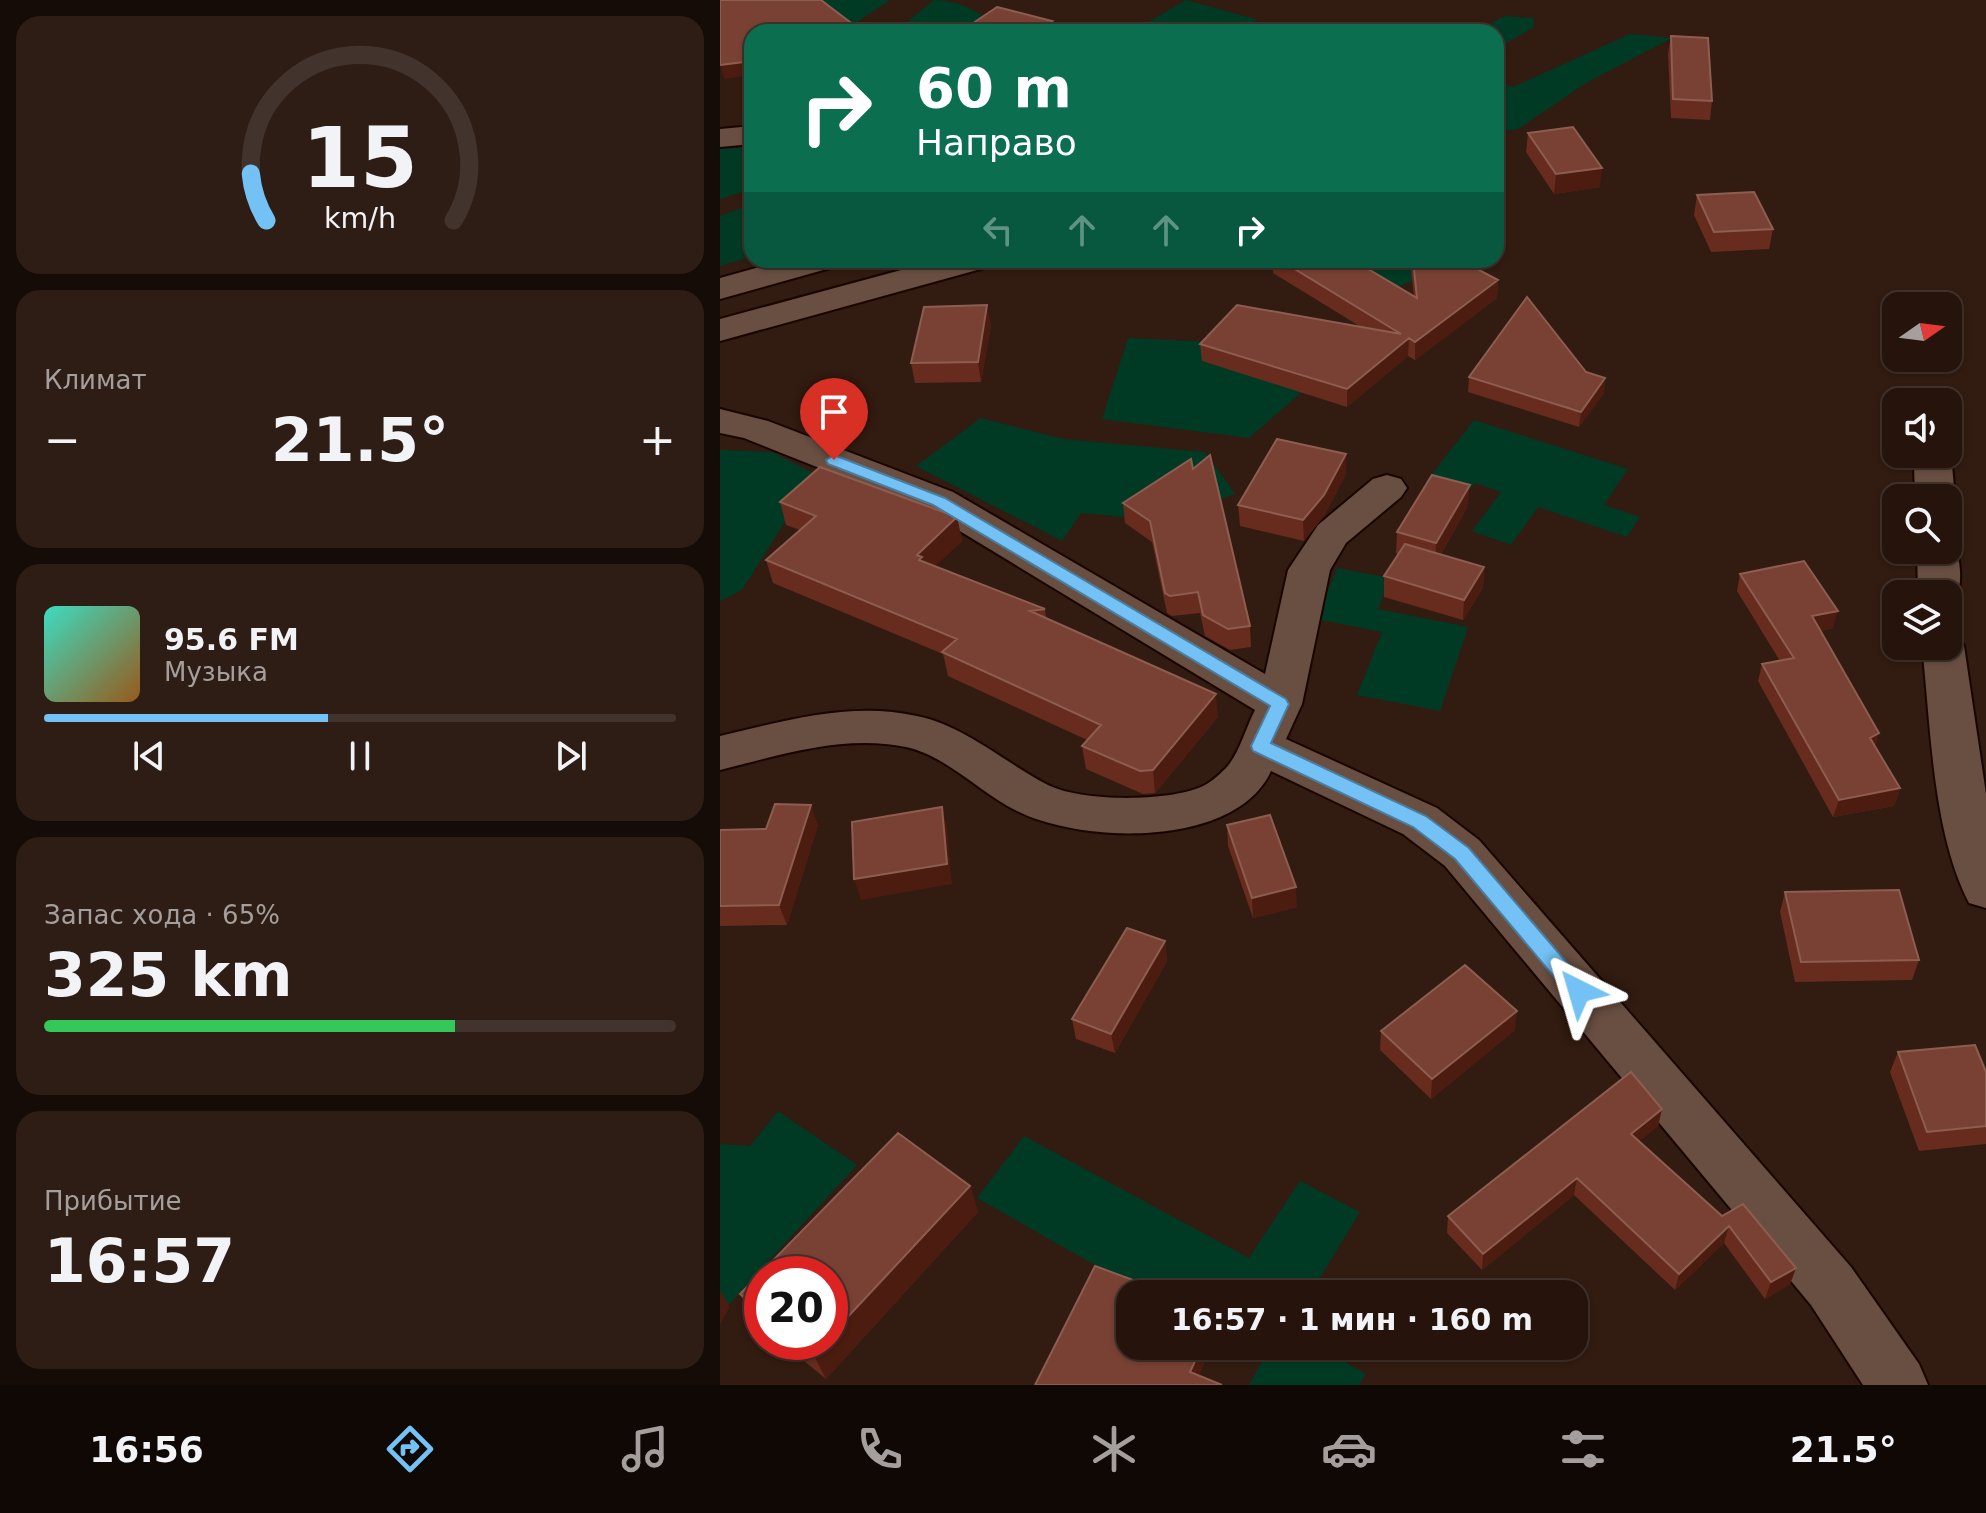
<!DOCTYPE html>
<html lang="ru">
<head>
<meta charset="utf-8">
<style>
  body { margin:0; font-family:"DejaVu Sans",sans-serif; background:#2e1d15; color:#f1f3f6; height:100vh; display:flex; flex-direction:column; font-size:30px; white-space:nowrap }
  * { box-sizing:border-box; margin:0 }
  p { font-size:26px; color:#a49e9d }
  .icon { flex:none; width:44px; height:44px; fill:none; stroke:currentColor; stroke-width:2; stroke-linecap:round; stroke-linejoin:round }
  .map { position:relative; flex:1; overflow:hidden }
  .side { display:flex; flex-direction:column; gap:16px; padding:16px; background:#150b07; width:720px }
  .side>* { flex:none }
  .hud { position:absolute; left:24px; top:24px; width:760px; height:244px; border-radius:24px; box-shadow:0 2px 6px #0004,0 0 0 2px #42332d; background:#0b6e4f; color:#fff; overflow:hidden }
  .needle { width:52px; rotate:76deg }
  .controls { position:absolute; left:1162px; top:292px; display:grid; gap:16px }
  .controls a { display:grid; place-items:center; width:80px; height:80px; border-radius:16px; background:#26140c; box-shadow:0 2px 6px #0004,0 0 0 2px #42332d; font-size:40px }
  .speed { position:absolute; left:24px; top:1256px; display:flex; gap:16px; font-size:40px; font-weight:700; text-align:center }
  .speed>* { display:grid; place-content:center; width:104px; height:104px; border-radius:50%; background:#26140c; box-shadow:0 2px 6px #0004,0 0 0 2px #42332d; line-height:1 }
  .speed .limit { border:12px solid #d22; background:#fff; color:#111 }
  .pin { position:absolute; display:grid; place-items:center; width:68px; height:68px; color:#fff; margin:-82px -34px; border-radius:50% 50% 50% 0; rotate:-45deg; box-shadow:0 0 8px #0007 }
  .pin .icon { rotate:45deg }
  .me { position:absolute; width:88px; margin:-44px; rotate:320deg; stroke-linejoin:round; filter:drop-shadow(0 0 6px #0008) }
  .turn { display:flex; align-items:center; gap:28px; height:168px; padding:0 40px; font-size:36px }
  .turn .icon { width:104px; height:104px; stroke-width:2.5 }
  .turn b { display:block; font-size:56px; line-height:68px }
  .lanes { display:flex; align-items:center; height:76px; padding:0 40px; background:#0003; justify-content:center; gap:40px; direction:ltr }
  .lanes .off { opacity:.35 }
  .big { font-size:60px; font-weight:800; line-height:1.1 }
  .side .widget { flex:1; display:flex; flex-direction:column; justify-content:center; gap:12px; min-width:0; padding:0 28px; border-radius:24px; background:#2e1d15 }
  .side .dial { align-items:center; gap:0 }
  .dial svg { height:208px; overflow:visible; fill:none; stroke:#42332d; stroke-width:7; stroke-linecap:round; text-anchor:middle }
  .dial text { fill:#f1f3f6; stroke:none }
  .song { display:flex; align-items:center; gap:24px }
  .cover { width:96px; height:96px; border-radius:12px; background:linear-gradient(135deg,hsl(170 70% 55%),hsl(30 70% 35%)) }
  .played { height:8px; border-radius:4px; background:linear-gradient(90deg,#73c1f5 45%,#42332d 45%) }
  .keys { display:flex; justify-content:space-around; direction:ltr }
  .heat { display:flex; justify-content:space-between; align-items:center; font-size:44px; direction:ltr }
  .charge { height:12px; border-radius:6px; background:linear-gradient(90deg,#34c759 65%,#42332d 0) }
  .trip { position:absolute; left:396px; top:1280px; width:472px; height:80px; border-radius:24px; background:#26140c; box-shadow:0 2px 6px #0004,0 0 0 2px #42332d; font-weight:800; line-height:80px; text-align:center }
  .tabs { display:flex; height:128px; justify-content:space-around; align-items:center; background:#0f0805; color:#a49e9d }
  .tabs .icon { width:56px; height:56px }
  .tabs .current { color:#73c1f5 }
  .tabs b { font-size:36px; color:#f1f3f6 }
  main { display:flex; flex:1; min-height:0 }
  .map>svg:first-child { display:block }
  .green { fill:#003a24 }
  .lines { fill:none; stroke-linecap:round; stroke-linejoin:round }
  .minor-casing { stroke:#190500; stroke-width:4 }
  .minor { fill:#694f42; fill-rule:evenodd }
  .wall { fill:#672c1d }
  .shaded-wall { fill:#4b1c0f }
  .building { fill:#784134; stroke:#8d5d50; stroke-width:2 }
  .route { fill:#73c1f5; stroke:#4b7d9f; stroke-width:2 }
</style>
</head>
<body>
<main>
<section class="side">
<div class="widget dial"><svg viewBox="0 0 100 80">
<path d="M14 69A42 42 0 1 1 86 69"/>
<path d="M14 69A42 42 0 0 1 8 51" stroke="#73c1f5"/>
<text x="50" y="56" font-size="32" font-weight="700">15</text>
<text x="50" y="72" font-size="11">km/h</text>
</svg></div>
<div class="widget"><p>Климат</p>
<div class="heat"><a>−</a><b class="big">21.5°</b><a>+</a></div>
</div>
<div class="widget">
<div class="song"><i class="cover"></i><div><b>95.6 FM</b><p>Музыка</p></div></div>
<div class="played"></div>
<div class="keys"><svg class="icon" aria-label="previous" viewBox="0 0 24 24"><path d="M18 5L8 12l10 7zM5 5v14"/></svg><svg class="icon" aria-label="pause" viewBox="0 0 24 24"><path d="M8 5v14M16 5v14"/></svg><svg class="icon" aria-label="next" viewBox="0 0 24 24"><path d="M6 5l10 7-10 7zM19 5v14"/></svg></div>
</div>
<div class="widget"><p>Запас хода · 65%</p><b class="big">325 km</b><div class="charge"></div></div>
<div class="widget"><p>Прибытие</p><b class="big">16:57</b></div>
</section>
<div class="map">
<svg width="1266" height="1385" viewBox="0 0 1266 1385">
  <rect width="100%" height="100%" fill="#321b10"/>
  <path class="green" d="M0,0H170L122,32H32Z
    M214,0C242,0 263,14 283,32H175Z
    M466,0L539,20L504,32H411Z
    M784,16L813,18L814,27L776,49V32H755Z
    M910,34L952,38L866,83L798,129L776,132V81L793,87Z
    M32,147V189L0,199V149Z
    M32,204V256L0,266V216Z
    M579,260H704L719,269L658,296Z
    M408,338L534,344L605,372L529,438L382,419Z
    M261,418L343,439L485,452L515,494L436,520L361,513L342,541L196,466Z
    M754,420L908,469L884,505L920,517L907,537L818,507L791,545L752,531L781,492L755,483L744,497L705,483Z
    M0,450L52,452L95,474L22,590L0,601Z
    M617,568L670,578L658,609L748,627L720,711L637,695L662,632L596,619Z
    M58,1111L137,1165L0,1314V1144L30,1146Z
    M304,1136L529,1258L580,1181L640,1212L590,1294H426L257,1198Z
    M518,1346H596L646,1374L639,1385H529L543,1360Z"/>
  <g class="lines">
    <g class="minor-casing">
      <path id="minor" d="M32,126V144L0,147V129Z
        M65,260H119L114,267L0,299V278Z
        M218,260H273L268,267L0,341V319Z
        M0,409L48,421L233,492L545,674L568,570L598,525L653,479L667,475L681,479L687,488L681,497L626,543L610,570L582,704L566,739L717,808L759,840L1131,1267L1199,1364L1208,1385H1143L1091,1305L725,866L683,834L551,771C516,848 363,844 297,811C260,793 227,756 186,747C124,734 60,755 0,770V736C64,721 131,701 197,716C245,726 284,762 326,784C360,802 445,802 481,787C489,784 499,775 505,769C519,755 526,727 535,710L205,510L24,438L0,433Z
        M1218,454L1227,456L1232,465L1235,498L1228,507V498H1195L1194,465L1199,456Z
        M1228,540C1243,551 1243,588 1234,604L1228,606V594H1198L1197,550H1228Z
        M1228,632L1238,635L1244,646L1266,794V908L1249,903C1212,831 1211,726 1202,646H1228Z"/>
    </g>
    <use href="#minor" class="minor"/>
  </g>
  <path class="wall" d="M951,36L992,101L990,120L951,118L948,54Z
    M808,133L880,187L834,194L806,152Z
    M977,195L1053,229L1049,249L991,252L974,215Z
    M553,260H633L694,297L690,260H758L759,270L778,280L777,298L695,360L688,356L627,407L482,361L480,344L641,327L553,273Z
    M271,325L261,382L195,383L191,363Z
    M866,372L885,378L884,393L859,427L748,392L749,377Z
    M626,454V474L604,516L584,541L520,526L518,505Z
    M473,469L530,626L531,647L510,650L485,636L480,613L452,616L447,613L432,542L405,523L403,503Z
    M60,502L237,517L242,541L215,566L325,609L326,618L498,717L435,793L423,794L366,769L362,746L367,740L228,676L223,654L53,583L46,560L80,530L66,525Z
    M748,506L721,554L764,567L763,588L743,620L664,597V576L679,554L676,553L677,532Z
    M1020,574L1113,628L1100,631L1155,746L1180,788L1174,806L1113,817L1038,681L1042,664L1060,661L1017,591Z
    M98,825L67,925L0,926V830L46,829Z
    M507,825L577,907L533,918L508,846Z
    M1065,892L1199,960L1192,980L1075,982L1060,912Z
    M445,941L447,961L395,1053L356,1039L352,1019Z
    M795,1030L711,1099L660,1050L661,1031Z
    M1178,1052L1266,1072V1144L1199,1151L1170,1072Z
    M942,1109L938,1126L919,1141L1002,1216L1076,1268L1070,1284L1045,1299L1004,1243L955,1290L854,1195L762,1270L727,1233L728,1216Z
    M178,1133L250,1186L258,1212L106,1379L61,1342H110V1274H42V1327L33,1319L20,1294Z"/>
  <path class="shaded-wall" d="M332,21L334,32H309Z
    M32,61V75L4,79L0,65Z
    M882,168L880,187L834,194L836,174Z
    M778,280L777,298L695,360V342Z
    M267,305L271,325L261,382L258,362Z
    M689,338L688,356L627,407V389Z
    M885,378L884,393L859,427L861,412Z
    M626,454V474L604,516L584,541L583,520Z
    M750,485L748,506L715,564L716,543Z
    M237,517L242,541L206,575L197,555Z
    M764,567L763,588L743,620L744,600Z
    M1118,611L1113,628L1087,634L1092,616Z
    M496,694L498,717L435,793L433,770Z
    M1159,733L1154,751L1150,738Z
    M1180,788L1174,806L1113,817L1119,800Z
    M91,805L98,825L67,925L59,905Z
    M222,807L227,828L232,884L141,900L134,879Z
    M576,887L577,907L533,918L532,898Z
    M445,941L447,961L395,1053L391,1034Z
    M797,1011L795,1030L711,1099L712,1079Z
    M942,1109L938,1126L907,1151L911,1134Z
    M857,1178L854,1195L762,1270L763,1254Z
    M250,1186L258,1212L106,1379L93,1354L104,1342H110V1336Z
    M1009,1226L1004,1243L955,1290L959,1274Z
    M1076,1268L1070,1284L1045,1299L1051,1282Z
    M0,1290L10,1307L0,1324Z
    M482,1346H492L475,1385L470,1372Z"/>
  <path class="building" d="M0,0H101L143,32H32V61L0,65Z
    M277,7L332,21L309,32H240Z
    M951,36L988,38L992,101L953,99Z
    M853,127L882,168L836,174L808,133Z
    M1034,192L1053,229L994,232L977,195Z
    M560,260H633L697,298L693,260H758L759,270L778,280L695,342L689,338L627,389L480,344L517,305L681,334Z
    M807,297L866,372L885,378L861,412L749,377Z
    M267,305L258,362L191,363L204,307Z
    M557,439L626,454L604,495L583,520L518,505Z
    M490,455L530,626L508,629L483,615L478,592L450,596L445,593L430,521L403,503L471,459L473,469Z
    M100,467L237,517L197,555L202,557L199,560L325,609L310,611L496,694L433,770L420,771L362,746L381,725L222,652L237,639L46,560L96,516L60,502Z
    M712,475L750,485L716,543L677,532Z
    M685,544L764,567L744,600L664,576Z
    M1084,561L1118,611L1092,616L1159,733L1150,738L1180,788L1119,800L1042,664L1074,658L1020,574Z
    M55,804L91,805L59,905L0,906V830L46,829Z
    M222,807L227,864L134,879L132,822Z
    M550,815L576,887L532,898L507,825Z
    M1179,890L1199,960L1081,962L1065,892Z
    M407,928L445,941L391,1034L352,1019Z
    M745,965L797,1011L712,1079L661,1031Z
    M1255,1045L1266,1072V1126L1207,1132L1178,1052Z
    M911,1072L942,1109L911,1134L1002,1216L1023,1204L1076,1268L1051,1282L1009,1226L959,1274L857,1178L763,1254L728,1216Z
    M178,1133L250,1186L110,1336V1274H42V1312L20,1294Z
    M375,1266L451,1294H410V1346H482L470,1372L502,1385H315Z
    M79,1342H104L93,1354Z"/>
  <path class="route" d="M114,455L225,498L566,699L569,704L551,743L706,816L749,848L866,985L870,991L866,998H852L735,859L693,827L533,751L531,746L550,706L213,505L108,464L106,460Z"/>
</svg>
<div class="controls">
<a><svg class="needle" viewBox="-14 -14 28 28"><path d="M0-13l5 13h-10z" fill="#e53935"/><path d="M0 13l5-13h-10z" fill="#a49e9d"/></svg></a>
<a><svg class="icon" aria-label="sound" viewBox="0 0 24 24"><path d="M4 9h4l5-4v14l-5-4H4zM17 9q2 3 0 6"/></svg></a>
<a><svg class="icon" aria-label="search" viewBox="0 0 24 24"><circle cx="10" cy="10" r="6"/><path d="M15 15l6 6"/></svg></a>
<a><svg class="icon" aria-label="layers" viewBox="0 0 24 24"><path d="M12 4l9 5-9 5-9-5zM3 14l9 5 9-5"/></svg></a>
</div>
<div class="speed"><div class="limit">20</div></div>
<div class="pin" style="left:114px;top:460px;background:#d93025"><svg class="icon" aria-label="arrive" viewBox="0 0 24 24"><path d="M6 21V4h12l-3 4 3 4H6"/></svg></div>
<svg class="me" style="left:859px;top:991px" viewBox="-20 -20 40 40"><path d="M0-17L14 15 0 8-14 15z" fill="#73c1f5" stroke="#fff" stroke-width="4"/></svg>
<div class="trip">16:57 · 1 мин · 160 m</div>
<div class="hud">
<div class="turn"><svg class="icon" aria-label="right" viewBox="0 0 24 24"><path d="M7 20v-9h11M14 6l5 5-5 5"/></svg><div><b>60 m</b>Направо</div></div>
<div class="lanes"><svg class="icon off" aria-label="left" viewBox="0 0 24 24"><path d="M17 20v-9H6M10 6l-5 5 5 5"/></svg><svg class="icon off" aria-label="ahead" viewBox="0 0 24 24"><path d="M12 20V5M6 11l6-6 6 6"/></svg><svg class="icon off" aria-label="ahead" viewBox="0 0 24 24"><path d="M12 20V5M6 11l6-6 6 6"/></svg><svg class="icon" aria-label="right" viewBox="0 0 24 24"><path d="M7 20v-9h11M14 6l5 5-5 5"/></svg></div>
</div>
</div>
</main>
<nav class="tabs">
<b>16:56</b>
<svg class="icon current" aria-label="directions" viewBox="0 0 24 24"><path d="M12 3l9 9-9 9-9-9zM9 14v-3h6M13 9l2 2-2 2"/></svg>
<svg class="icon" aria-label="music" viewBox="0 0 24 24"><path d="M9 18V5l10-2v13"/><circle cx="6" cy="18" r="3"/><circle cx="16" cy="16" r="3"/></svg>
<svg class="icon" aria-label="phone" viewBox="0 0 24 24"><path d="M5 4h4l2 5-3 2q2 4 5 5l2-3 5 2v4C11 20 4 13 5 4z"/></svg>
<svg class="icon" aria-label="climate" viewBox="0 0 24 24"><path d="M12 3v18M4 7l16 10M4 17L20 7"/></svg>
<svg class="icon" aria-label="car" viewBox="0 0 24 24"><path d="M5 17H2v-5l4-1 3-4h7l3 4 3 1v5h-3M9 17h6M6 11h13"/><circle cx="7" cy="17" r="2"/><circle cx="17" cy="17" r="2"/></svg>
<svg class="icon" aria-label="filters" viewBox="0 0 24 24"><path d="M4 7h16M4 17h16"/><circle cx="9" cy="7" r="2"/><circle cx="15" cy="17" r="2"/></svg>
<b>21.5°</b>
</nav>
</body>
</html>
